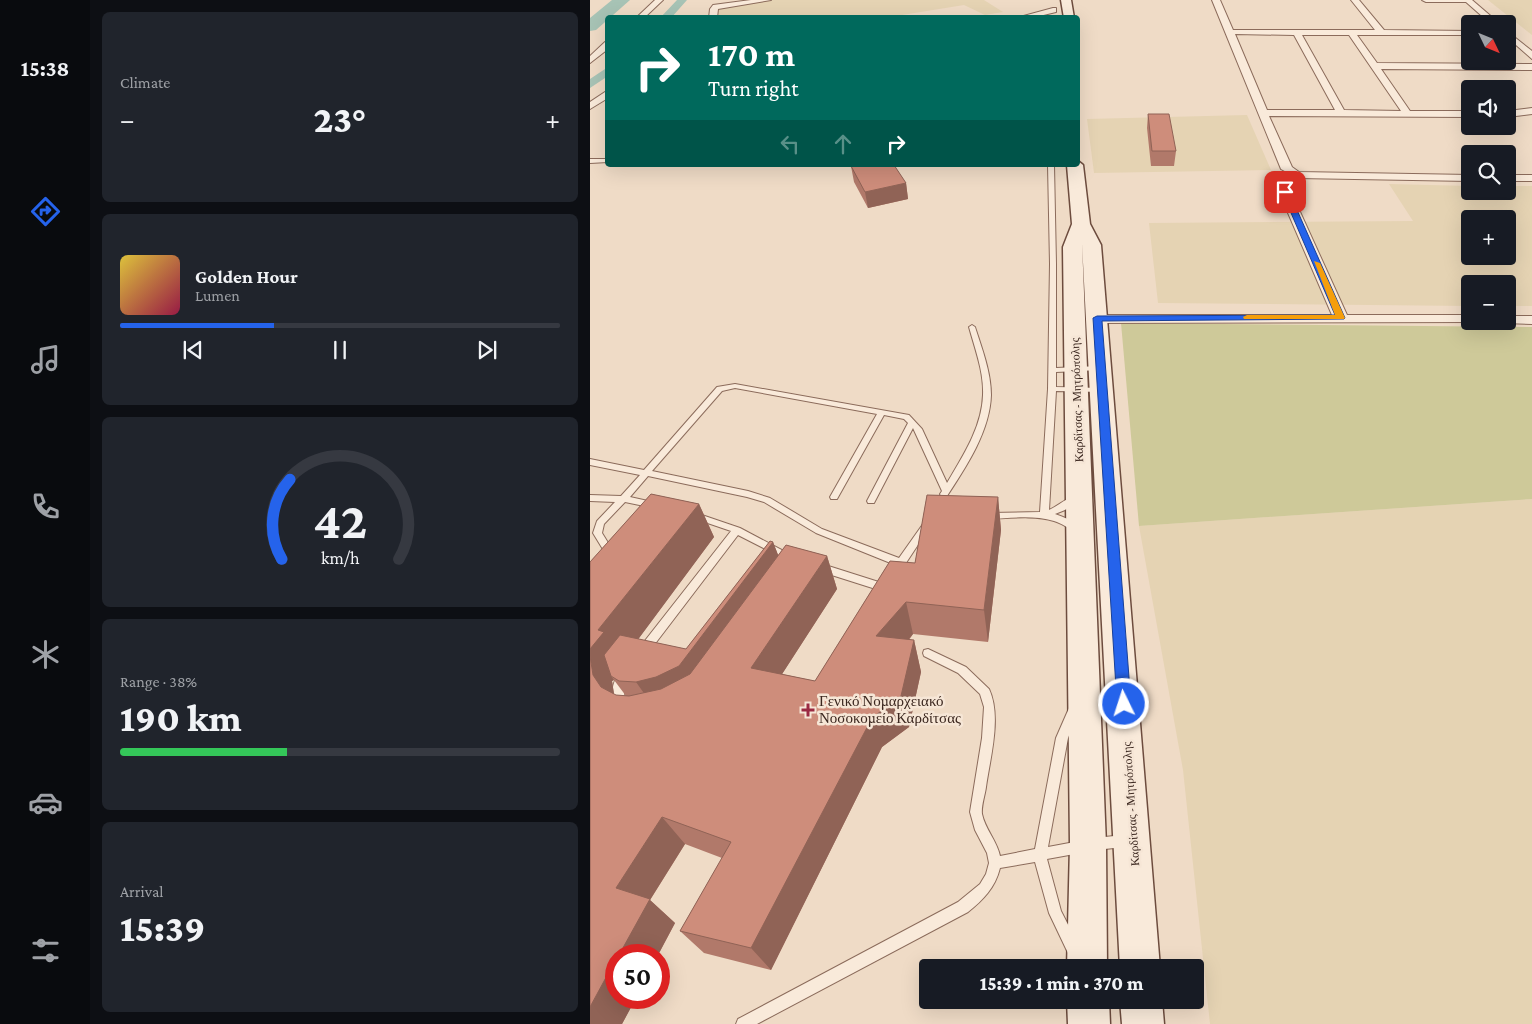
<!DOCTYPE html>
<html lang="en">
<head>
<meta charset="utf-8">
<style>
  body { margin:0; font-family:"Crimson Pro",serif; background:#20242c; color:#f1f3f6; height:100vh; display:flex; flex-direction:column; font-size:19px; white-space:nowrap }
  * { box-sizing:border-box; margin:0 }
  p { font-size:16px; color:#9ea1a6 }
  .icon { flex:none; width:28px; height:28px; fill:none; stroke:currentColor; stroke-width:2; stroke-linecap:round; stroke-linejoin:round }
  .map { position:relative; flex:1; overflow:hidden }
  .details { display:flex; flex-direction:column; gap:12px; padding:12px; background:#0d0f14; width:500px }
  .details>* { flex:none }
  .hud { position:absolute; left:15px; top:15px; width:475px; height:152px; border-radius:5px; box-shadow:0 5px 20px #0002; background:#00695c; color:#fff; overflow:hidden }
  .needle { width:32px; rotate:133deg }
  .fabs { position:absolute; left:871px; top:15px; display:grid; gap:10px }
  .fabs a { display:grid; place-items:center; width:55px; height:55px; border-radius:5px; background:#171b24; box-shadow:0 5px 20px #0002; font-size:25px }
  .speed { position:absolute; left:15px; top:944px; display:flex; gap:10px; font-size:25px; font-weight:700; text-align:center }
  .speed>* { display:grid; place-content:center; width:65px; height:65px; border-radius:50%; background:#171b24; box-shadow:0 5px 20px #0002; line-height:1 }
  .speed .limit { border:8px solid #d22; background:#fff; color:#111 }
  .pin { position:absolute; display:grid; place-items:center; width:42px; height:42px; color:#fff; margin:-21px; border-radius:10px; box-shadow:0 2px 8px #0006 }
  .me { position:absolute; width:55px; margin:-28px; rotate:356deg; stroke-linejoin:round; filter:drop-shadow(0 0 4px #0008) }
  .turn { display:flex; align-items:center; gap:18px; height:105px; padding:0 20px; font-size:22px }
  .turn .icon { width:65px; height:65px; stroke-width:2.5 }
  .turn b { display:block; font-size:35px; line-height:42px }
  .lanes { display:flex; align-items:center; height:48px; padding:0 20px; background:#0003; justify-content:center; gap:25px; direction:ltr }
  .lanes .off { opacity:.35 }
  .big { font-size:38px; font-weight:800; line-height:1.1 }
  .details .card { flex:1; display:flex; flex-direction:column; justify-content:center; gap:8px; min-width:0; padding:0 18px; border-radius:8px; background:#20242c }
  .details .dial { align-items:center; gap:0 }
  .dial svg { height:130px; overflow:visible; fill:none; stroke:#363941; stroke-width:7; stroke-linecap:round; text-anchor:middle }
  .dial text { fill:#f1f3f6; stroke:none }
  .song { display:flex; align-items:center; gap:15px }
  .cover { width:60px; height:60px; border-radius:8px; background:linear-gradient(135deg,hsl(50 70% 55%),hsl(340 70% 35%)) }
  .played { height:5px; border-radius:2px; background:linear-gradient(90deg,#2563eb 35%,#363941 35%) }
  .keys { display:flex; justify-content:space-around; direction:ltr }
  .heat { display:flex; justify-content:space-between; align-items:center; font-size:28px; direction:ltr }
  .charge { height:8px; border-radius:4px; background:linear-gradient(90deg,#34c759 38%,#363941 0) }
  .trip { position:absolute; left:329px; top:959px; width:285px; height:50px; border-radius:5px; background:#171b24; box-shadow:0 5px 20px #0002; font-weight:800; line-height:50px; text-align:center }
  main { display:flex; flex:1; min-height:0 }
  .tab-bar { display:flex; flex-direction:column; width:90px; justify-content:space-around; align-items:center; background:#090b0e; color:#9ea1a6 }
  .tab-bar .icon { width:35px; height:35px }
  .tab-bar .on { color:#2563eb }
  .tab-bar b { font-size:22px; color:#f1f3f6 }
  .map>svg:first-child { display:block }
  .farmland { fill:#e5d3b3; fill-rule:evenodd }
  .green { fill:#cec999 }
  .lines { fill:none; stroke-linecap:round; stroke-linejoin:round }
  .canal { fill:#a7c3b5; fill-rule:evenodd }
  .river { fill:#a7c3b5; fill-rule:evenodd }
  .lane-casing { stroke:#8b6b5b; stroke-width:2 }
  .street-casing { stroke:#8b6b5b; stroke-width:2 }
  .secondary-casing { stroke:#6d4c3e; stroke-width:3 }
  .lane { fill:#f9eada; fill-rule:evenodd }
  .street { fill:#f9eada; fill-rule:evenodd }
  .secondary { fill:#f9eada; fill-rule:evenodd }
  .wall { fill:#b1796a; fill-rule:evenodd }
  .shaded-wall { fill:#906356 }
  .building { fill:#ce8d7b; stroke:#906356 }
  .route { fill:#2563eb; stroke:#184099 }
  .slow { fill:#f59e0b }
  .poi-dot { fill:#9b2a42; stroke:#f6e6d6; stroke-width:2 }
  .labels { text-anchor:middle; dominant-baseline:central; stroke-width:5; stroke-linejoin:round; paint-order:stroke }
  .street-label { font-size:12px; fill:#3b271f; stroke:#f6e6d6 }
  .near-poi-label { font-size:15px; fill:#3b271f; stroke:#f6e6d6; text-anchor:start }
</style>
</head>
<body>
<main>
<nav class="tab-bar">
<b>15:38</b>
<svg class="icon on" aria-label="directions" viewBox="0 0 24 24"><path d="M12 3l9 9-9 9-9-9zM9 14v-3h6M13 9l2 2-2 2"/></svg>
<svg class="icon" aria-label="music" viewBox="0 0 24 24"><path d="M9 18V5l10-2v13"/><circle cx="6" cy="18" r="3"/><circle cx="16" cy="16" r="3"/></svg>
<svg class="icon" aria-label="phone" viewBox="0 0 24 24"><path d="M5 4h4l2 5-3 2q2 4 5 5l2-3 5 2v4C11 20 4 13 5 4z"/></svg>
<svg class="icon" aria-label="climate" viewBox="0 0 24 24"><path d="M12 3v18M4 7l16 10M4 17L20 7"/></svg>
<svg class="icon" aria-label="car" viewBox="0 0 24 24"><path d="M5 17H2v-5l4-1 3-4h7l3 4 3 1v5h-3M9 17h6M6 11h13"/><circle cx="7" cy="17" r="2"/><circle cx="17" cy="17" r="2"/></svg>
<svg class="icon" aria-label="filters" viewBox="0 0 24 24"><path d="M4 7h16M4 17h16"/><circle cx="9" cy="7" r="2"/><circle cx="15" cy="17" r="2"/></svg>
</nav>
<section class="details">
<div class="card"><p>Climate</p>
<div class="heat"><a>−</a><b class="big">23°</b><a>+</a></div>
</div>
<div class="card">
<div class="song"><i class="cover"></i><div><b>Golden Hour</b><p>Lumen</p></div></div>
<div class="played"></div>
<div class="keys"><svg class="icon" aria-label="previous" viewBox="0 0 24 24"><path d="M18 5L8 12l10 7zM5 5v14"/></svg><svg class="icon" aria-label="pause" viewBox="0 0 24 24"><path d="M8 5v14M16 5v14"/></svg><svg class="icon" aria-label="next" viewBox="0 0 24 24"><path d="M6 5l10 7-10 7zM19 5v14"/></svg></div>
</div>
<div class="card dial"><svg viewBox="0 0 100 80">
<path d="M14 69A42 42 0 1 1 86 69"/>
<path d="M14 69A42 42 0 0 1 19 20" stroke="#2563eb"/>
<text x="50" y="56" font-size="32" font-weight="700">42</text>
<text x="50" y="72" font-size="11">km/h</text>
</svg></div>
<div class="card"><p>Range · 38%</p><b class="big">190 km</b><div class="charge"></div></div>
<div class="card"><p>Arrival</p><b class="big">15:39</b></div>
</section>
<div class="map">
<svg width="942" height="1024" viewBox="0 0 942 1024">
  <rect width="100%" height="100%" fill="#efdbc6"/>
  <path class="farmland" d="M182,0H394L413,12L395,15L374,5L306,16L307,17L126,18V10L136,6Z
    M898,0H942V35L908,8Z
    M657,115L681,170L504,173L497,119Z
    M799,184L880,186V191H918V186H942V306H918V284H880V306L568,303L559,223L823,221ZM880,219H918V256H880Z
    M942,499V1024H620L593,770L549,526Z"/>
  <path class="green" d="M531,323L942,327V499L549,526Z"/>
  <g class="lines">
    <path class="canal" d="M87,0H97L81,18H70Z
      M18,67V76L0,88V79Z"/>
    <path class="river" d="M22,0H40L6,30L0,31V18Z"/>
    <g class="lane-casing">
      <path id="lane" d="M0,159H18V162L0,163Z
        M458,165H464L466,264V368L510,366L514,368L510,370L466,372V387L512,388L516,390L512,392L466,391L459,510C468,506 480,495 487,496L488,498L487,500L475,510L465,514C474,517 484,521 490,528L486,531C478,529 472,523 464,521C444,515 421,518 400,519L396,516L400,513L450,512L458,389L460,264Z
        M382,325L385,327C392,349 401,372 401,395C400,431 376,467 357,496H351L350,494L352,491L323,428L284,503H278L277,501L318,423L314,419L294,415L247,499H241L240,497L287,414L145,388L132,391L62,471L158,491L180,498L232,529L309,558L333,524H339L340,526L339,528L314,566H308L226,533L174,502L157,497L58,476L40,497L67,503L68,505L67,507L64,508L35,502L14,524L12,533L25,554L23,556H17L3,533L7,521L25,502L0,501V495L31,496L50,475L0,465V459L54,470L127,387L145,384L319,415L332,429L357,483C373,456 392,427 393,395C394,372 385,349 379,327Z
        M103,512L150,528L203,556L205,558L203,560H197L148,535L58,653L54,654L50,653L49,650L50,647L141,531L100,517L99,515Z
        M232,564L295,584L297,587L295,590L292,591L229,571L227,568L229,565Z
        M338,649L376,667L399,689C412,717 400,758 396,787C395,795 391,806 392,814C395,829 407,841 410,856L445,849L466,738L480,706L484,704L488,706L489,709L478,738L458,847L490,841L494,843L496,847L494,851L490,853L457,859L471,911L490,948L488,953L483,955L478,953L459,913L445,862L410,868C405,888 393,900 378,912L167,1024H146L148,1019L368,902L390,884L396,874L399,863L397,853L385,830L380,812L392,738L394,707L390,694L368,673L334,656L333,653L334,650Z
        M34,671L38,673L39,676C33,689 32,692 38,705L37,708L33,710C18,704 20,677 34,671Z
        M534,835L538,837L540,841L538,845L534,847L505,850L501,848L499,844L501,840L505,838Z"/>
    </g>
    <g class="street-casing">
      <path id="street" d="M65,0H73L54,18H46Z
        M161,0H181L128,9L127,18H119L120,9L123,5Z
        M622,0H630L643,30H785L761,0H769L794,30L880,31V35H767L787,63L942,64V70L791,69L820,111H880V117L679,116L702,167L709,172L880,175V181L707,178L691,169ZM645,34L704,35L745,110H677ZM712,35H759L811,111L754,110Z
        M832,0H882L910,24H901L876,2H836Z
        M463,8H466V12L441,18H426Z
        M918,32L942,51V59L918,38Z
        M15,42H18V49L0,63V56Z
        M18,90V98L0,109V102Z
        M942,108V114L918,117V111Z
        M918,175H942V181H918Z
        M695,189L701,192L757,315H880V321L885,322L507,323L500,319L507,315H742L689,192Z
        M918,316H942V324L913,323L912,321H918Z"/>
    </g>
    <g class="secondary-casing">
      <path id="secondary" d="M471,0H481L484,18H474Z
        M488,161L493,165L500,224L511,245L570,968H530L492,243L516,845L517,968H477L480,845L473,247L482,224L477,165H488Z
        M477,1000H519L520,1024H478Z
        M530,1000H572L574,1024H532Z"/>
    </g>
    <use href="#lane" class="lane"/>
    <use href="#street" class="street"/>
    <use href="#secondary" class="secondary"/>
  </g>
  <path class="wall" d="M558,114L586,151L584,166H561L557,128Z
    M261,166L316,183L318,199L278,208L264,182Z
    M61,494L109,504L124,537L48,639L96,649L180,541L183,542L188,555L196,545L237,556L247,589L192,674L225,681L300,561L325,563L337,495L408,497L411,530L398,642L323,634L319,640H324L331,672L319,727L292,747L181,970L114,953L90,931L132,858L95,844L60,900L85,923L68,955H26V998H46L32,1024H0V562ZM24,680L36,696L26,695H24L22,681Z"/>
  <path class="shaded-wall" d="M316,183L318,199L278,208L275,192Z
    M408,497L411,530L398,642L394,610Z
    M109,504L124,537L21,676L24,680L22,681L26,706L11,687L3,675L0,656V649L8,630Z
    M183,542L196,575L68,713L46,682L89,666Z
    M237,556L247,589L176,699L161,668Z
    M316,602L323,634L295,668L286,636Z
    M324,640L331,672L319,727L292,747L181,970L161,948L282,718Z
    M72,817L95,844L60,900L85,923L68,955H29L26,888Z
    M26,959V998H46L32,1024H0V1007Z"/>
  <path class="building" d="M558,114H579L586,151H562Z
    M269,165H304L316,183L275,192L261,166Z
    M61,494L109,504L8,630L14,632L0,649V562Z
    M337,495L408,497L394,610L316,602L286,636L324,640L311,696L282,718L161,948L90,931L141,842L72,817L26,888L60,899L29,955H26V959L0,1007V656L3,675L11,687L26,695L39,696L71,689L100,674L196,545L237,556L161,668L225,681L300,561L325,563Z
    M180,541L183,542L89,666L66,677L46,682L29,681L21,676L14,655L30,635L96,649Z"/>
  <path class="route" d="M695,190L699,192L755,318L754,319L512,321L541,704L539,708L534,710L529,708L527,704L503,318L507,316L745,315L692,192Z"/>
  <path class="slow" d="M724,261L730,263L755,318L754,319H654L653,317L657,315H745Z"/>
  <path class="poi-dot" d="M215.5 702.5h5v5h5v5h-5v5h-5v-5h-5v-5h5z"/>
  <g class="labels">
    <g class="street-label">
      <text transform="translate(487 400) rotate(-92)">Καρδίτσας - Μητρόπολης</text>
      <text transform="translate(541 804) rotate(-94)">Καρδίτσας - Μητρόπολης</text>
    </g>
    <g class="near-poi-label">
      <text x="229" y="701">Γενικό Νομαρχειακό<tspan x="229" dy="17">Νοσοκομείο Καρδίτσας</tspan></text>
    </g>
  </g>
</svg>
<div class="fabs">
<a><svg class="needle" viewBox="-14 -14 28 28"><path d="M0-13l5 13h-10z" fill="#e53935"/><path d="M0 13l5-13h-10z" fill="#9ea1a6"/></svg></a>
<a><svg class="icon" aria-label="sound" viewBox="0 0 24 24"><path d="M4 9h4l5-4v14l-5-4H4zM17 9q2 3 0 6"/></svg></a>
<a><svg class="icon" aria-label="search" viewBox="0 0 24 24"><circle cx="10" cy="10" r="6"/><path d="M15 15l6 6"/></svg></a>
<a>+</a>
<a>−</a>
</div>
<div class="speed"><div class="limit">50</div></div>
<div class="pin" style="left:695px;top:192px;background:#d93025"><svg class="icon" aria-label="arrive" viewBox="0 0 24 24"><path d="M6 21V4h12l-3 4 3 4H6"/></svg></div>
<svg class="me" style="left:534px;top:704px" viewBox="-20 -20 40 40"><circle r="17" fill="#2563eb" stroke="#fff" stroke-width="3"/><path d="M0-11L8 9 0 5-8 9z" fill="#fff"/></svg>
<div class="trip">15:39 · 1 min · 370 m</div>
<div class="hud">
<div class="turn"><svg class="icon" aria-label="right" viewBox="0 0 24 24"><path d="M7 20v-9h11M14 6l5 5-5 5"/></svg><div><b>170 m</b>Turn right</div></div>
<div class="lanes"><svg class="icon off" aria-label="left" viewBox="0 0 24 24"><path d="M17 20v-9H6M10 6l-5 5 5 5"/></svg><svg class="icon off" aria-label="ahead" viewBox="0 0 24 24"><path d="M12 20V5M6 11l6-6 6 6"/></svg><svg class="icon" aria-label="right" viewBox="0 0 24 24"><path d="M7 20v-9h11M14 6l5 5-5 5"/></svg></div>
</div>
</div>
</main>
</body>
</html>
